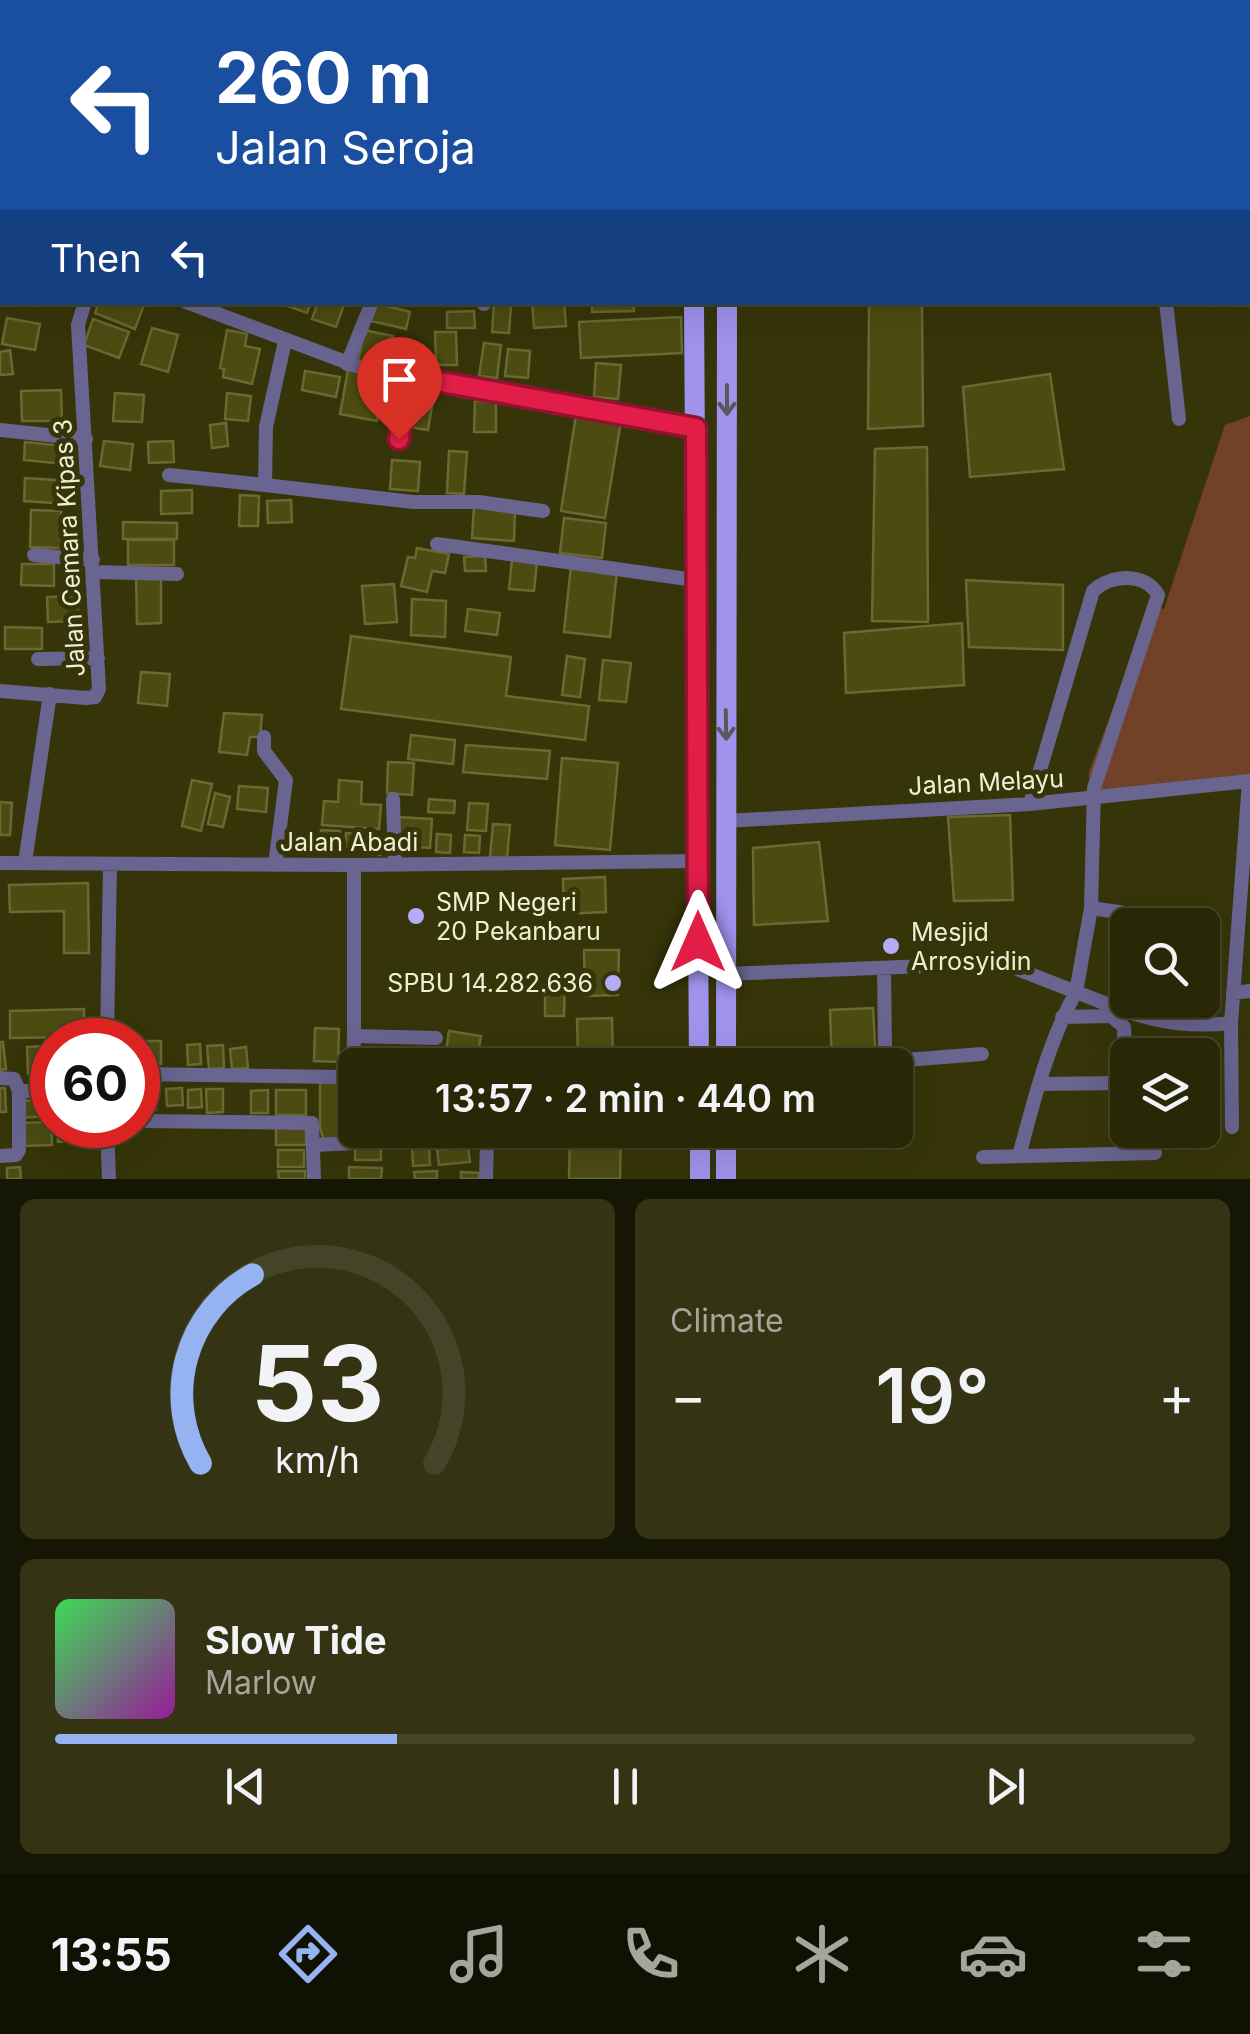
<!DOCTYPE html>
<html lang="en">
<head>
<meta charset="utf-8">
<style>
  body { margin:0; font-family:Inter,sans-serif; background:#343415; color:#f1f3f6; height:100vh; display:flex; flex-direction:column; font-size:38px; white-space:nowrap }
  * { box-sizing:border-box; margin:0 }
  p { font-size:32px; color:#a5a69b }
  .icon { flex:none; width:55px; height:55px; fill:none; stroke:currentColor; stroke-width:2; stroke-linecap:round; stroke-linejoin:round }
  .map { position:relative; height:1179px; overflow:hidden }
  .panel { display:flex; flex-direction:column; gap:20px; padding:20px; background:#161604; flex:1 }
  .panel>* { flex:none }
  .top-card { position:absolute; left:0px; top:0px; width:1250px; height:305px; box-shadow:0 10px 40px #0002,0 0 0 2px #444428; background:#1a4fa0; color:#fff; overflow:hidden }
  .buttons { position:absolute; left:1110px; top:908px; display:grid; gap:20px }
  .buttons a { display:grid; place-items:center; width:110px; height:110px; border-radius:15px; background:#282807; box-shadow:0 10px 40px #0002,0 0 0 2px #444428; font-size:50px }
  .speed { position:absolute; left:30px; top:1018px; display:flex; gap:20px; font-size:50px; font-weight:700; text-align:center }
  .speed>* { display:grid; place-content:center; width:130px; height:130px; border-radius:50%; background:#282807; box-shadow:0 10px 40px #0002,0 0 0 2px #444428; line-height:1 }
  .speed .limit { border:15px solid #d22; background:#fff; color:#111 }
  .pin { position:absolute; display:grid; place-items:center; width:85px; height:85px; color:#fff; margin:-102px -42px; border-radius:50% 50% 50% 0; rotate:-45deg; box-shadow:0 0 10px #0007 }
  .pin .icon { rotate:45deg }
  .me { position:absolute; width:110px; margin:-55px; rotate:0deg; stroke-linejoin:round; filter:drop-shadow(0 0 8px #0008) }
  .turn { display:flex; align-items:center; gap:35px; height:210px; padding:0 50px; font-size:45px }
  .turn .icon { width:130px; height:130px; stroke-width:2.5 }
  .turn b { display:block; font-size:70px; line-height:85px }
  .then { display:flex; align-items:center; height:95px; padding:0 50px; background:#0003; gap:20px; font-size:38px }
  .big { font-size:75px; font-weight:600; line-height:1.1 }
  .panel .card { flex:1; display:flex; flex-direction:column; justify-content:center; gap:15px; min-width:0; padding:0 35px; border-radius:15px; background:#343415 }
  .panel .dial { align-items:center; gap:0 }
  .dial svg { height:260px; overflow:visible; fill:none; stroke:#444428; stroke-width:7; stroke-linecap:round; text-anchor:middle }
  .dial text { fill:#f1f3f6; stroke:none }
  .song { display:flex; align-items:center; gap:30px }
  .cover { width:120px; height:120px; border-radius:15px; background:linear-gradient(135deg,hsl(130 70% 55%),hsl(300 70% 35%)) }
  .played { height:10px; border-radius:5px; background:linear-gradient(90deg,#95b2f1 30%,#444428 30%) }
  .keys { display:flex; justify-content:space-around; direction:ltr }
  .heat { display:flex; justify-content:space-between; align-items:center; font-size:55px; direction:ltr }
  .panel .tiles { flex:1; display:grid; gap:20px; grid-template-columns:1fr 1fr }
  .card:last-child { grid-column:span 2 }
  .trip { position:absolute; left:338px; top:1048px; width:575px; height:100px; border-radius:15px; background:#282807; box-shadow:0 10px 40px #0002,0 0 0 2px #444428; font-weight:600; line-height:100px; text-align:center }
  .dock { display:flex; height:160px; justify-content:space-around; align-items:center; background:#101003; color:#a5a69b }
  .dock .icon { width:70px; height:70px }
  .dock .active { color:#95b2f1 }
  .dock b { font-size:45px; color:#f1f3f6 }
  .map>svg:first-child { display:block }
  .green { fill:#714228 }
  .building { fill:#4c4c12; stroke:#696931; stroke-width:2.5 }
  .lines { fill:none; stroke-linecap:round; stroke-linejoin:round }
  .minor { stroke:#696490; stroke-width:14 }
  .primary { stroke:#a093ed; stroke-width:20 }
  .oneway { stroke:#5b5659 }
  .route-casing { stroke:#92132f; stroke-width:25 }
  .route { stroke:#e11d48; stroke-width:18 }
  .poi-dot { fill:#b5acf8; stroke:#363509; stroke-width:4 }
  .labels { text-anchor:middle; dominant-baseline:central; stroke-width:10; stroke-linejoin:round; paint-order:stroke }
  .street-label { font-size:25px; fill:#eff0d3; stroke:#363509 }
  .poi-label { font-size:25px; fill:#eff0d3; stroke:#363509; text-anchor:start }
</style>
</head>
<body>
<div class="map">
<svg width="1250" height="1179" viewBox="0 0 1250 1179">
  <rect width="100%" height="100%" fill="#363509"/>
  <path class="green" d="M1250,416V776L1089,796V772L1151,607L1164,609L1225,425Z"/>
  <path class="building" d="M579,0H618V2H579Z
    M99,302H145L135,329L95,313Z
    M277,302H311L307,313Z
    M318,302H345L336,327L312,319Z
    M532,302H564L566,326L534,328Z
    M592,302H633L634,311L592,312Z
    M375,303L410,312L406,329L371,321Z
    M494,303L511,304L509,333L492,332Z
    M869,303H922L923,426L868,429Z
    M474,311L475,328H447V312Z
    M681,317L682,353L581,358L579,322Z
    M7,318L40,324L35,350L2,344Z
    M93,319L129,332L119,358L84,345Z
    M152,328L178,335L168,372L141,364Z
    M227,330L247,334L245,346L260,349L252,384L223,377L224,369L220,368Z
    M364,330L393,336L387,367L358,361Z
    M435,332H456L457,365H436Z
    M484,343L501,345L497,378L479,376Z
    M508,349L530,351L528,378L505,376Z
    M10,350L13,374L0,375V352Z
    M596,363L621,365L618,399L594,397Z
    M348,370L385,377L377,421L340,414Z
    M305,371L340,377L336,397L302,390Z
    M1050,374L1064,469L970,477L963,387Z
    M408,383L435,387L428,430L402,426Z
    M61,390L62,421H22L21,391Z
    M115,393L144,395L142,422L113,421Z
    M227,393L251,396L248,421L225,419Z
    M475,401H496V432H474Z
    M577,408L622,415L605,518L561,511Z
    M226,423L228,446L212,448L210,425Z
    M104,441L133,444L130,470L100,466Z
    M173,441L174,462L149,463L148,442Z
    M25,442L65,446L63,464L24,460Z
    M927,447L928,622L872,621L875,449Z
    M449,451L467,452L464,494L447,493Z
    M392,460L420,462L418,491L390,489Z
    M25,478L70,481L68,504L24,501Z
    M192,490V513L161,514V491Z
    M240,495L259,496L258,526H239Z
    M291,500L292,522L268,523L267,501Z
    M474,506L515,508L514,541L472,538Z
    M31,510L61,511L60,548L30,547Z
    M564,518L606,523L602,558L560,553Z
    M123,522L177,523V539H123Z
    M128,540H174V565H128Z
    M417,548L449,554L445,573L432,571L427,592L401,586L408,557L415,558Z
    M485,556L486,571H465L464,557Z
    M512,559L537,561L534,591L509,589Z
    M22,564H54V586L21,585Z
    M571,566L617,571L610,637L564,632Z
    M161,576V623L137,624L136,577Z
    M966,580L1063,585V650L969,647Z
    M394,584L397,622L365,624L362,586Z
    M78,596V621L48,622L47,597Z
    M412,599L446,601L445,637L411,635Z
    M468,609L500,613L497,635L465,631Z
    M962,623L964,685L846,693L844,633Z
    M5,627L42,628V649H5Z
    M351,636L511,657L506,696L589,706L585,740L341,709Z
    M567,656L585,659L580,697L562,695Z
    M603,660L631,663L626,702L599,700Z
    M141,672L170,674L167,706L138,703Z
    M224,713L262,715L260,737H250L247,755L219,752Z
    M411,735L455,740L453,764L408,759Z
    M466,745L550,751L547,779L463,772Z
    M562,758L618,763L610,850L555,845Z
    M388,762L414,763L412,795L387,793Z
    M192,780L212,784L201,831L182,826Z
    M339,780L362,782L361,804L381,805L379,829L322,825L324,801L338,802Z
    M239,786L268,788L266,812L237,809Z
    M215,793L230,797L223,827L208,824Z
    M429,799L455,801L454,813L428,812Z
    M0,802L12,803L10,835H0Z
    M469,803L488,804L486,831L467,830Z
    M1010,815L1013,900L954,901L948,817Z
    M397,817L432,819L430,848L395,846Z
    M493,824L510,825L507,858L490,857Z
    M321,830L340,831L339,847L320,846Z
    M346,833L358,834L357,847H345Z
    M437,834L451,835L450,853L436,852Z
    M365,835L381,836L380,855L364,854Z
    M465,835L480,836L479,853L464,852Z
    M819,842L828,921L754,925L753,848Z
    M605,877L606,912L564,914L563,879Z
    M88,883L89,953H64V911L10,912L9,885Z
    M584,950H619L618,995L585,996Z
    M545,980H565L564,1016H545Z
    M873,1008L876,1065H832L830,1010Z
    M84,1009V1037L10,1038V1011Z
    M612,1018L613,1059L578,1060L577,1019Z
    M315,1028L339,1029L338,1062L314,1061Z
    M449,1031L481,1036L476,1065H444Z
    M141,1041H161V1064H140Z
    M0,1042H3L6,1069L0,1070Z
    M200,1044L201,1064L188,1065L187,1045Z
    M223,1045L224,1068L209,1069L207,1046Z
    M48,1046V1074H28L27,1047Z
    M246,1047L248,1068L232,1069L230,1049Z
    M320,1082H355V1130H359L325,1144L320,1128Z
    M143,1087L158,1088L156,1110L142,1109Z
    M0,1088H5L6,1112H0Z
    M182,1088L183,1105L167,1106L166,1089Z
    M201,1089L202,1107L188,1108V1090Z
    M206,1089H223V1112L207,1113Z
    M268,1090V1113H251V1091Z
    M276,1090H306V1115H276Z
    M49,1100L50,1116L21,1118L20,1101Z
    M51,1122L52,1145L24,1146L23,1123Z
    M57,1125H84L85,1140L58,1142Z
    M306,1126V1145H276V1127Z
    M570,1130H621L620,1179H569Z
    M355,1146H381V1160H355Z
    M429,1146L430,1165L413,1166L412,1147Z
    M468,1147L470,1162L439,1165L437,1150Z
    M278,1150H304V1167H278Z
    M20,1167L21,1179H7V1168Z
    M349,1167L382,1168L381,1179H349Z
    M278,1171H305V1179H279Z
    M437,1171V1179H415L414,1172Z
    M461,1172L479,1173V1179H461Z"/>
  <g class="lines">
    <path class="minor" d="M60,0L66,2
      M242,0L246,2
      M470,0L475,2
      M412,2L413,0
      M0,226H2
      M1248,233H1250
      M0,299H2
      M186,302L359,367L696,428
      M484,302V304
      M1166,302L1179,419
      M347,364L372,302
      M0,430L86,439
      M399,439L409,376
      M169,475L265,485L266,427L285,341
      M265,485L413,502H479L543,511
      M437,544L695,580
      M34,555L93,560
      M93,572L177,574
      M38,659L98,658
      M0,691L86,698L95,697L99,689L78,325L85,302
      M264,737V751L286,780L275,865
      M393,799L395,865
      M724,821L1030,804L1250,781
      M25,862L50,694
      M0,863L354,865L698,861
      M1091,908L1159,918
      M884,968L885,1049L893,1061L982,1054
      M726,974L1002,963L1076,992L1091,908L1094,788L1158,595C1145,572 1111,574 1093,591L1030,804
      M1233,993L1250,991
      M1062,1017L1111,1016L1124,1027L1128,1154
      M1231,1023L1232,1127
      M354,1036L436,1038
      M107,1040L110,864
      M138,1074L339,1077L350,1074L353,1068L354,1036V865
      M0,1078L14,1079L19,1091V1150L16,1155L0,1156
      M1039,1084L1126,1083
      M19,1091H52
      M138,1121L312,1123L314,1179
      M107,1125L109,1179
      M315,1145L448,1138L524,1140
      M1019,1156C1034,1100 1048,1043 1076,992C1131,1014 1170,1030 1231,1023L1249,781
      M983,1157L1155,1153
      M486,1179L487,1140"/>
    <path class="primary" d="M694,0V2
      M725,0L726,2
      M1248,6H1250
      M1248,32H1250
      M694,302L699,1065
      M726,1065C726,811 727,557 727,302
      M700,1130V1179
      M726,1130V1179"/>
  </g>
  <defs><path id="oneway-shaft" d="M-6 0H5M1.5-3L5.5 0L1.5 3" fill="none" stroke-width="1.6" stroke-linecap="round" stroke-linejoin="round" transform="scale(2.5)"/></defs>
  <g class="oneway">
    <use href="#oneway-shaft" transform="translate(727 400) rotate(90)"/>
    <use href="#oneway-shaft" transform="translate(726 725) rotate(89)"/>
  </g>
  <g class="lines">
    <g class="route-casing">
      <path id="route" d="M399,439L408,376L696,428L698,942"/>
    </g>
    <use href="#route" class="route"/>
  </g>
  <g class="poi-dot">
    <circle cx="416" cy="916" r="10"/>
    <circle cx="891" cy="946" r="10"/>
    <circle cx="613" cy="983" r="10"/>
  </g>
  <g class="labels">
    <g class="street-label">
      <text transform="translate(69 548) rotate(-93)">Jalan Cemara Kipas 3</text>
      <text transform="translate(986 782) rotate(-3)">Jalan Melayu</text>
      <text x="349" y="842">Jalan Abadi</text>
    </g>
    <g class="poi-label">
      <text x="436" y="902">SMP Negeri<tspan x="436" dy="29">20 Pekanbaru</tspan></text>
      <text x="911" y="932">Mesjid<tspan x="911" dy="29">Arrosyidin</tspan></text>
      <text x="593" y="983" text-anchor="end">SPBU 14.282.636</text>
    </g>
  </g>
</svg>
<div class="buttons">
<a><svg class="icon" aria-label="search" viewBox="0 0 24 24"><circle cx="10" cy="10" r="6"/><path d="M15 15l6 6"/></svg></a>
<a><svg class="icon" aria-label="layers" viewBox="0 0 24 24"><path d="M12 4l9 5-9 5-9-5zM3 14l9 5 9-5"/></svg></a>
</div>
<div class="speed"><div class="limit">60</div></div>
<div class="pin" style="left:399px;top:439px;background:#d93025"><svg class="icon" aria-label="arrive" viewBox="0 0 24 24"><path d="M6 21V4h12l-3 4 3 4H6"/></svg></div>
<svg class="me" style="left:698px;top:942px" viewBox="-20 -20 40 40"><path d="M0-17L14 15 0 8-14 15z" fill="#e11d48" stroke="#fff" stroke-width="4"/></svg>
<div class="trip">13:57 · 2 min · 440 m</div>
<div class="top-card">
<div class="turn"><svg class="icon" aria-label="left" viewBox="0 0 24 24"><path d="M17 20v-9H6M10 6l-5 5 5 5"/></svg><div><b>260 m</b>Jalan Seroja</div></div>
<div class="then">Then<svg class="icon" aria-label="left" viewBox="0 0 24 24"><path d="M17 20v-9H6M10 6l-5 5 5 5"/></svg></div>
</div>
</div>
<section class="panel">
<div class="tiles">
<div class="card dial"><svg viewBox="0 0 100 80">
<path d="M14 69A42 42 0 1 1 86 69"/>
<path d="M14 69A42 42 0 0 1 30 11" stroke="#95b2f1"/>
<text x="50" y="56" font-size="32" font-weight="700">53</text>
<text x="50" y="72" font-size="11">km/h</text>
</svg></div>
<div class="card"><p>Climate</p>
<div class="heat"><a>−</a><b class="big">19°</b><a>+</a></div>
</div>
<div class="card">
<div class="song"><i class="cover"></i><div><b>Slow Tide</b><p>Marlow</p></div></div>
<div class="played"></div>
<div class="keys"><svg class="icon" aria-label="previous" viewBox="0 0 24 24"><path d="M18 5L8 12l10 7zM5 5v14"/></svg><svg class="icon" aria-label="pause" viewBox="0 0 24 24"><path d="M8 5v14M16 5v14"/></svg><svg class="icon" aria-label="next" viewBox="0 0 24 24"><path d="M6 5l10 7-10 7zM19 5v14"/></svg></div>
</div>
</div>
</section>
<nav class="dock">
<b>13:55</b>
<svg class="icon active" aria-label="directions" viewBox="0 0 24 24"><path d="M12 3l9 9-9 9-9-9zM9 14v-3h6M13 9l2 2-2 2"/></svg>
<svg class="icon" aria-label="music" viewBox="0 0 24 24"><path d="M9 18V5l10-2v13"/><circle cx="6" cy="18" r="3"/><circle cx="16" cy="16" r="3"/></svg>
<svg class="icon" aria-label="phone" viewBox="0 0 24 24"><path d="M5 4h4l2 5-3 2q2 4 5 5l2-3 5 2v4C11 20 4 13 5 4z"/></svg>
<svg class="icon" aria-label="climate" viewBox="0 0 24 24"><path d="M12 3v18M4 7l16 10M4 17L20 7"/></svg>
<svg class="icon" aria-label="car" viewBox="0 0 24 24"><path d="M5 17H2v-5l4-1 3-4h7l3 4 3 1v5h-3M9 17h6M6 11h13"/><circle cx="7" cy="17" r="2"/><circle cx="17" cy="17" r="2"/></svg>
<svg class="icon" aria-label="filters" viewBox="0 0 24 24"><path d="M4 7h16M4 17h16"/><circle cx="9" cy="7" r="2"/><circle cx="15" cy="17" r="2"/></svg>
</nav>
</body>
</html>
